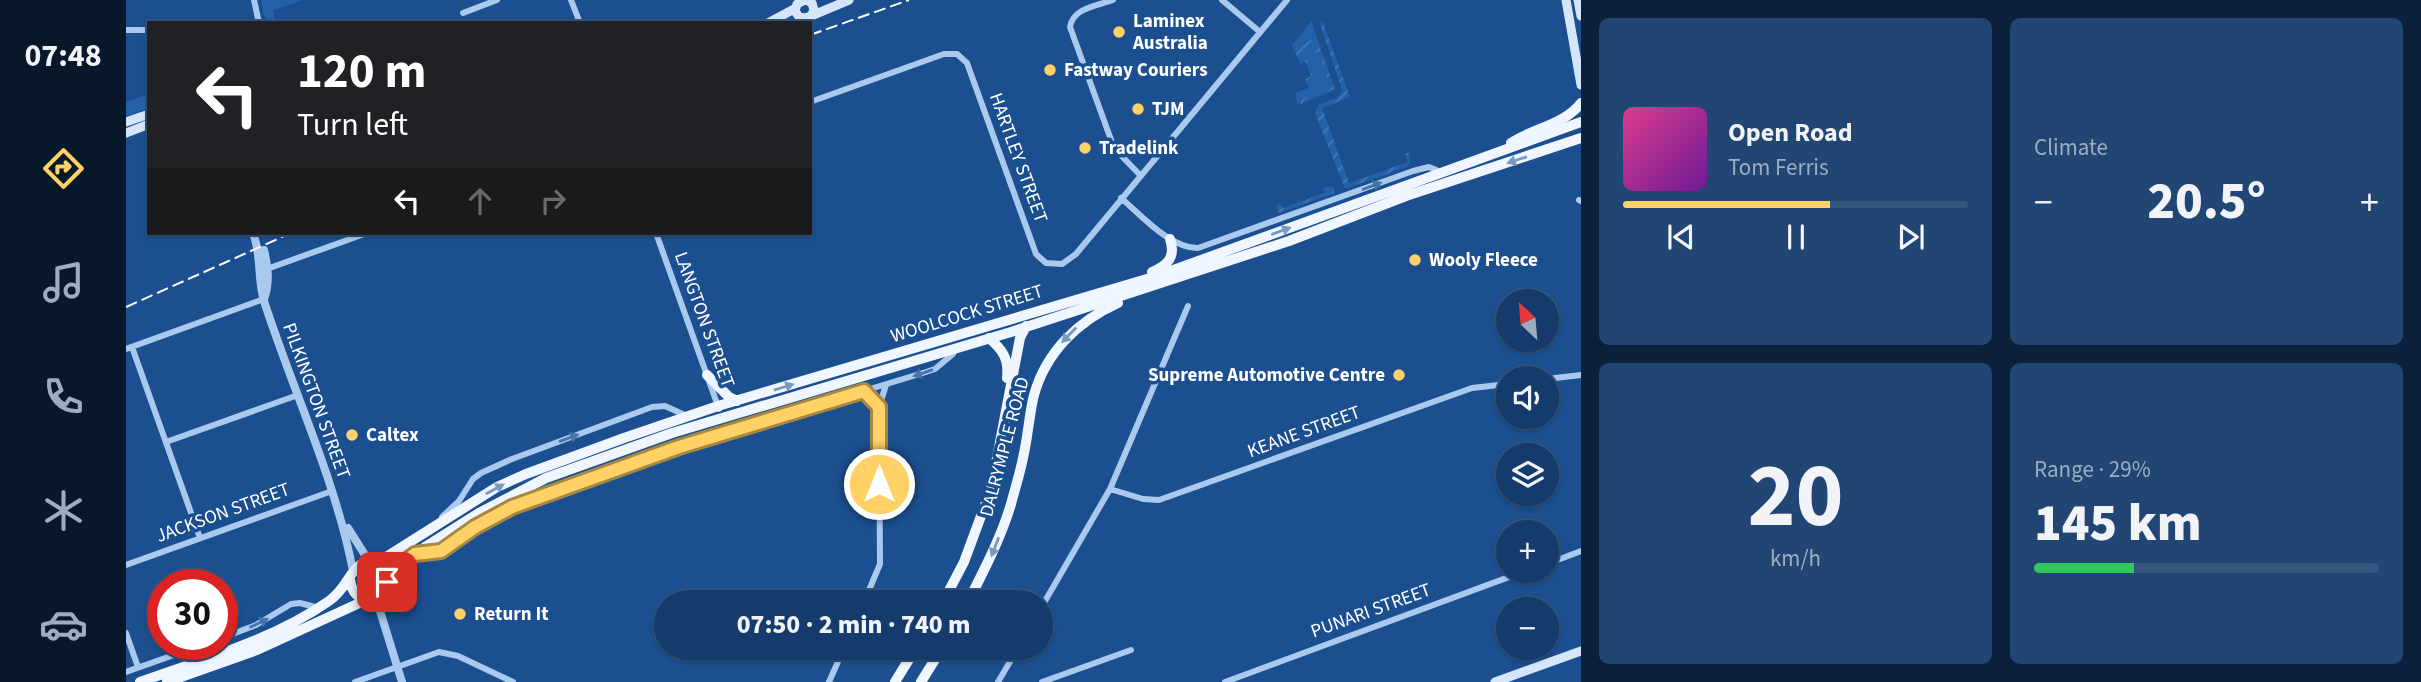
<!DOCTYPE html>
<html lang="en">
<head>
<meta charset="utf-8">
<style>
  body { margin:0; font-family:"Source Sans 3",sans-serif; background:#214673; color:#f1f3f6; height:100vh; display:flex; flex-direction:column; font-size:26px; white-space:nowrap }
  * { box-sizing:border-box; margin:0 }
  p { font-size:23px; color:#9dadc1 }
  .icon { flex:none; width:38px; height:38px; fill:none; stroke:currentColor; stroke-width:2; stroke-linecap:round; stroke-linejoin:round }
  .map { position:relative; flex:1; overflow:hidden }
  .side { display:flex; flex-direction:column; gap:18px; padding:18px; background:#0b203b; width:840px }
  .side>* { flex:none }
  .banner { position:absolute; left:21px; top:21px; width:665px; height:214px; border-radius:0px; box-shadow:0 2px 5px #0004,0 0 0 2px #33557e; background:#202124; color:#fff; overflow:hidden }
  .needle { width:46px; rotate:334deg }
  .tools { position:absolute; left:1370px; top:289px; display:grid; gap:14px }
  .tools a { display:grid; place-items:center; width:63px; height:63px; border-radius:50%; background:#143b6b; box-shadow:0 2px 5px #0004,0 0 0 2px #33557e; font-size:35px }
  .speed { position:absolute; left:21px; top:569px; display:flex; gap:14px; font-size:35px; font-weight:700; text-align:center }
  .speed>* { display:grid; place-content:center; width:91px; height:91px; border-radius:50%; background:#143b6b; box-shadow:0 2px 5px #0004,0 0 0 2px #33557e; line-height:1 }
  .speed .limit { border:10px solid #d22; background:#fff; color:#111 }
  .pin { position:absolute; display:grid; place-items:center; width:60px; height:60px; color:#fff; margin:-30px; border-radius:14px; box-shadow:0 4px 10px #0006 }
  .me { position:absolute; width:77px; margin:-38px; rotate:0deg; stroke-linejoin:round; filter:drop-shadow(0 0 5px #0008) }
  .turn { display:flex; align-items:center; gap:24px; height:147px; padding:0 35px; font-size:32px }
  .turn .icon { width:91px; height:91px; stroke-width:2.5 }
  .turn b { display:block; font-size:49px; line-height:60px }
  .lanes { display:flex; align-items:center; height:66px; padding:0 35px; background:#0003; justify-content:center; gap:35px; direction:ltr }
  .lanes .off { opacity:.35 }
  .big { font-size:52px; font-weight:800; line-height:1.1 }
  .side .widget { flex:1; display:flex; flex-direction:column; justify-content:center; gap:10px; min-width:0; padding:0 24px; border-radius:10px; background:#214673 }
  .side .dial { align-items:center; gap:0 }
  .dial b { font-size:91px; line-height:1 }
  .song { display:flex; align-items:center; gap:21px }
  .cover { width:84px; height:84px; border-radius:10px; background:linear-gradient(135deg,hsl(330 70% 55%),hsl(280 70% 35%)) }
  .played { height:7px; border-radius:4px; background:linear-gradient(90deg,#ffd166 60%,#33557e 60%) }
  .keys { display:flex; justify-content:space-around; direction:ltr }
  .heat { display:flex; justify-content:space-between; align-items:center; font-size:38px; direction:ltr }
  .charge { height:10px; border-radius:5px; background:linear-gradient(90deg,#34c759 29%,#33557e 0) }
  .side .tiles { flex:1; display:grid; gap:18px; grid-template-columns:repeat(2,1fr) }
  .trip { position:absolute; left:528px; top:590px; width:399px; height:70px; border-radius:35px; background:#143b6b; box-shadow:0 2px 5px #0004,0 0 0 2px #33557e; font-weight:800; line-height:70px; text-align:center }
  main { display:flex; flex:1; min-height:0 }
  .tabs { display:flex; flex-direction:column; width:126px; justify-content:space-around; align-items:center; background:#08182b; color:#9dadc1 }
  .tabs .icon { width:49px; height:49px }
  .tabs .active { color:#ffd166 }
  .tabs b { font-size:32px; color:#f1f3f6 }
  .map>svg:first-child { display:block }
  .green { fill:#2461a8 }
  .garden { fill:url(#garden-furrows) }
  .lines { fill:none; stroke-linecap:round; stroke-linejoin:round }
  .minor { stroke:#a9c9ee; stroke-width:6 }
  .tertiary { stroke:#a9c9ee; stroke-width:8 }
  .secondary { stroke:#d6e6fa; stroke-width:9 }
  .primary { stroke:#f0f6ff; stroke-width:10 }
  .rail { stroke:#fff; stroke-width:2; stroke-dasharray:12 5; stroke-linecap:butt }
  .oneway { fill:#7b9ac1 }
  .oneway2 { fill:#4674ac }
  .route-casing { stroke:#a68842; stroke-width:18 }
  .route { stroke:#ffd166; stroke-width:12 }
  .poi-dot { fill:#ffd166; stroke:#1b4f8f; stroke-width:2.5 }
  .labels { text-anchor:middle; dominant-baseline:central; stroke-width:7; stroke-linejoin:round; paint-order:stroke }
  .poi-label { font-size:19px; font-weight:bold; fill:#fff; stroke:#1b4f8f; text-anchor:start }
  .street-label { font-size:19px; fill:#fff; stroke:#1b4f8f }
</style>
</head>
<body>
<main>
<nav class="tabs">
<b>07:48</b>
<svg class="icon active" aria-label="directions" viewBox="0 0 24 24"><path d="M12 3l9 9-9 9-9-9zM9 14v-3h6M13 9l2 2-2 2"/></svg>
<svg class="icon" aria-label="music" viewBox="0 0 24 24"><path d="M9 18V5l10-2v13"/><circle cx="6" cy="18" r="3"/><circle cx="16" cy="16" r="3"/></svg>
<svg class="icon" aria-label="phone" viewBox="0 0 24 24"><path d="M5 4h4l2 5-3 2q2 4 5 5l2-3 5 2v4C11 20 4 13 5 4z"/></svg>
<svg class="icon" aria-label="climate" viewBox="0 0 24 24"><path d="M12 3v18M4 7l16 10M4 17L20 7"/></svg>
<svg class="icon" aria-label="car" viewBox="0 0 24 24"><path d="M5 17H2v-5l4-1 3-4h7l3 4 3 1v5h-3M9 17h6M6 11h13"/><circle cx="7" cy="17" r="2"/><circle cx="17" cy="17" r="2"/></svg>
</nav>
<div class="map">
<svg width="1455" height="682" viewBox="0 0 1455 682">
  <defs>
    <pattern id="garden-furrows" width="10" height="10" patternUnits="userSpaceOnUse" patternTransform="scale(1.75)"><rect width="10" height="10" fill="#2461a8"/><path d="M-1 1l2-2M0 10L10 0M9 11l2-2" fill="none" stroke="#4579b5"/></pattern>
  </defs>
  <rect width="100%" height="100%" fill="#1b4f8f"/>
  <path class="green" d="M135,0H177L147,10L149,19L143,22L138,15Z
    M1186,21L1191,38L1168,46L1169,53L1166,45Z
    M1192,52L1203,85L1173,103L1172,106L1169,93L1183,88L1184,91L1187,88V76L1180,55Z
    M23,94V108L0,116V102Z"/>
  <path class="garden" d="M1197,22L1224,97L1196,108L1223,183L1282,162L1279,153H1284L1283,166L1219,189L1189,113L1192,105L1212,97L1216,90L1194,24Z
    M1191,38L1209,89L1174,105L1175,100L1203,85L1192,52L1180,55L1187,76V88L1184,91L1179,79L1185,76L1180,62L1174,64L1167,47Z
    M1205,186L1208,187V193L1153,213L1150,205L1155,204L1157,208L1198,193L1197,188Z"/>
  <g class="lines">
    <path class="minor" d="M128,0L133,23
      M445,0L454,23
      M987,0C970,6 947,8 944,27L988,148L1014,175
      M1096,0L1134,32
      M337,13L371,0
      M0,30H23
      M684,102L818,54H831L841,63L910,254L920,263L936,264L950,254L1161,0
      M995,198C1015,215 1045,249 1072,248L1287,171L1303,167L1315,172
      M1453,200L1455,201
      M530,233L593,409
      M138,270L241,233
      M6,347L74,538
      M0,349L138,299
      M1421,379L1455,375
      M738,391L753,407
      M40,442L172,395
      M984,489L1017,499L1033,500L1346,388L1382,384
      M316,517L333,501L347,479L355,473L386,459L526,407L539,406L561,416
      M291,554L315,551L349,527L386,507L498,466L553,447L800,372L809,369L827,354
      M1421,564L1455,551
      M0,565L206,491
      M738,602L754,564L753,407L760,385
      M915,608L984,489L1062,306
      M0,633L12,667
      M96,638L130,625L165,604L174,603L193,608
      M0,672L79,644
      M229,682L313,652L332,656L387,682
      M703,682L718,648
      M872,682L892,648
      M916,682L1005,650
      M1099,682L1402,570"/>
    <path class="tertiary" d="M127,233C136,256 131,278 138,301C167,391 209,478 227,571
      M138,299C144,283 142,267 138,250
      M222,528L244,563
      M250,598L276,682"/>
    <path class="secondary" d="M679,0L671,4L669,11L673,17L679,18L685,16L688,10L686,3L680,0
      M1440,0L1455,85
      M1452,0L1455,16
      M685,16L723,0
      M642,23L670,8
      M0,122L23,114
      M0,133L23,124
      M1369,682L1455,651"/>
    <path class="primary" d="M1385,143C1407,128 1438,125 1455,103
      M1026,272C1042,265 1050,257 1044,239
      M863,338C877,350 883,359 881,378
      M581,375L603,397L611,401
      M249,564L371,487L400,474L498,438L592,406L1031,276L1455,122
      M261,582L270,568L299,547L353,513L420,478L546,433L885,332L1163,241L1280,196L1455,138
      M817,602L838,562L865,489L894,338L900,326
      M842,602C858,570 875,538 885,504C889,489 894,473 897,458C902,437 903,415 908,395C920,352 952,321 992,303
      M14,682C78,659 147,640 203,601C220,589 222,574 234,565C255,558 269,579 254,596L240,600C230,597 225,590 224,579
      M41,682L131,650L240,600
      M769,682L790,648
      M795,682L816,648"/>
    <path class="rail" d="M684,35L783,0
      M0,307L165,233"/>
  </g>
  <defs><path id="oneway-solid" d="M-6-.8H1V-3.2L6.5 0L1 3.2V.8H-6Z" transform="scale(1.75)"/></defs>
  <g class="oneway">
    <use href="#oneway-solid" transform="translate(1391 160) rotate(162)"/>
    <use href="#oneway-solid" transform="translate(1155 231) rotate(-20)"/>
    <use href="#oneway-solid" transform="translate(943 335) rotate(134)"/>
    <use href="#oneway-solid" transform="translate(658 387) rotate(-17)"/>
    <use href="#oneway-solid" transform="translate(369 489) rotate(-28)"/>
    <use href="#oneway-solid" transform="translate(869 547) rotate(111)"/>
  </g>
  <g class="oneway2">
    <use href="#oneway-solid" transform="translate(1246 186) rotate(-20)"/>
    <use href="#oneway-solid" transform="translate(797 373) rotate(161)"/>
    <use href="#oneway-solid" transform="translate(443 438) rotate(-20)"/>
    <use href="#oneway-solid" transform="translate(133 623) rotate(-26)"/>
  </g>
  <g class="lines">
    <g class="route-casing">
      <path id="route" d="M261,582L270,568L289,554L315,551L349,527L386,507L553,447L738,391L753,407V484"/>
    </g>
    <use href="#route" class="route"/>
  </g>
  <g class="poi-dot">
    <circle cx="993" cy="32" r="7"/>
    <circle cx="924" cy="70" r="7"/>
    <circle cx="1012" cy="109" r="7"/>
    <circle cx="959" cy="148" r="7"/>
    <circle cx="1289" cy="260" r="7"/>
    <circle cx="1273" cy="375" r="7"/>
    <circle cx="226" cy="435" r="7"/>
    <circle cx="334" cy="614" r="7"/>
  </g>
  <g class="labels">
    <g class="poi-label">
      <text x="1007" y="21">Laminex<tspan x="1007" dy="22">Australia</tspan></text>
      <text x="938" y="70">Fastway Couriers</text>
      <text x="1026" y="109">TJM</text>
      <text x="973" y="148">Tradelink</text>
      <text x="1303" y="260">Wooly Fleece</text>
      <text x="1259" y="375" text-anchor="end">Supreme Automotive Centre</text>
      <text x="240" y="435">Caltex</text>
      <text x="348" y="614">Return It</text>
    </g>
    <g class="street-label">
      <text transform="translate(892 158) rotate(70)">HARTLEY STREET</text>
      <text transform="translate(841 314) rotate(-17)">WOOLCOCK STREET</text>
      <text transform="translate(578 320) rotate(70)">LANGTON STREET</text>
      <text transform="translate(190 401) rotate(70)">PILKINGTON STREET</text>
      <text transform="translate(1178 432) rotate(-20)">KEANE STREET</text>
      <text transform="translate(879 447) rotate(-75)">DALRYMPLE ROAD</text>
      <text transform="translate(97 513) rotate(-20)">JACKSON STREET</text>
      <text transform="translate(1245 611) rotate(-20)">PUNARI STREET</text>
    </g>
  </g>
</svg>
<div class="tools">
<a><svg class="needle" viewBox="-14 -14 28 28"><path d="M0-13l5 13h-10z" fill="#e53935"/><path d="M0 13l5-13h-10z" fill="#9dadc1"/></svg></a>
<a><svg class="icon" aria-label="sound" viewBox="0 0 24 24"><path d="M4 9h4l5-4v14l-5-4H4zM17 9q2 3 0 6"/></svg></a>
<a><svg class="icon" aria-label="layers" viewBox="0 0 24 24"><path d="M12 4l9 5-9 5-9-5zM3 14l9 5 9-5"/></svg></a>
<a>+</a>
<a>−</a>
</div>
<div class="speed"><div class="limit">30</div></div>
<div class="pin" style="left:261px;top:582px;background:#d93025"><svg class="icon" aria-label="arrive" viewBox="0 0 24 24"><path d="M6 21V4h12l-3 4 3 4H6"/></svg></div>
<svg class="me" style="left:753px;top:484px" viewBox="-20 -20 40 40"><circle r="17" fill="#ffd166" stroke="#fff" stroke-width="3"/><path d="M0-11L8 9 0 5-8 9z" fill="#fff"/></svg>
<div class="trip">07:50 · 2 min · 740 m</div>
<div class="banner">
<div class="turn"><svg class="icon" aria-label="left" viewBox="0 0 24 24"><path d="M17 20v-9H6M10 6l-5 5 5 5"/></svg><div><b>120 m</b>Turn left</div></div>
<div class="lanes"><svg class="icon" aria-label="left" viewBox="0 0 24 24"><path d="M17 20v-9H6M10 6l-5 5 5 5"/></svg><svg class="icon off" aria-label="ahead" viewBox="0 0 24 24"><path d="M12 20V5M6 11l6-6 6 6"/></svg><svg class="icon off" aria-label="right" viewBox="0 0 24 24"><path d="M7 20v-9h11M14 6l5 5-5 5"/></svg></div>
</div>
</div>
<section class="side">
<div class="tiles">
<div class="widget">
<div class="song"><i class="cover"></i><div><b>Open Road</b><p>Tom Ferris</p></div></div>
<div class="played"></div>
<div class="keys"><svg class="icon" aria-label="previous" viewBox="0 0 24 24"><path d="M18 5L8 12l10 7zM5 5v14"/></svg><svg class="icon" aria-label="pause" viewBox="0 0 24 24"><path d="M8 5v14M16 5v14"/></svg><svg class="icon" aria-label="next" viewBox="0 0 24 24"><path d="M6 5l10 7-10 7zM19 5v14"/></svg></div>
</div>
<div class="widget"><p>Climate</p>
<div class="heat"><a>−</a><b class="big">20.5°</b><a>+</a></div>
</div>
<div class="widget dial"><b>20</b><p>km/h</p></div>
<div class="widget"><p>Range · 29%</p><b class="big">145 km</b><div class="charge"></div></div>
</div>
</section>
</main>
</body>
</html>
